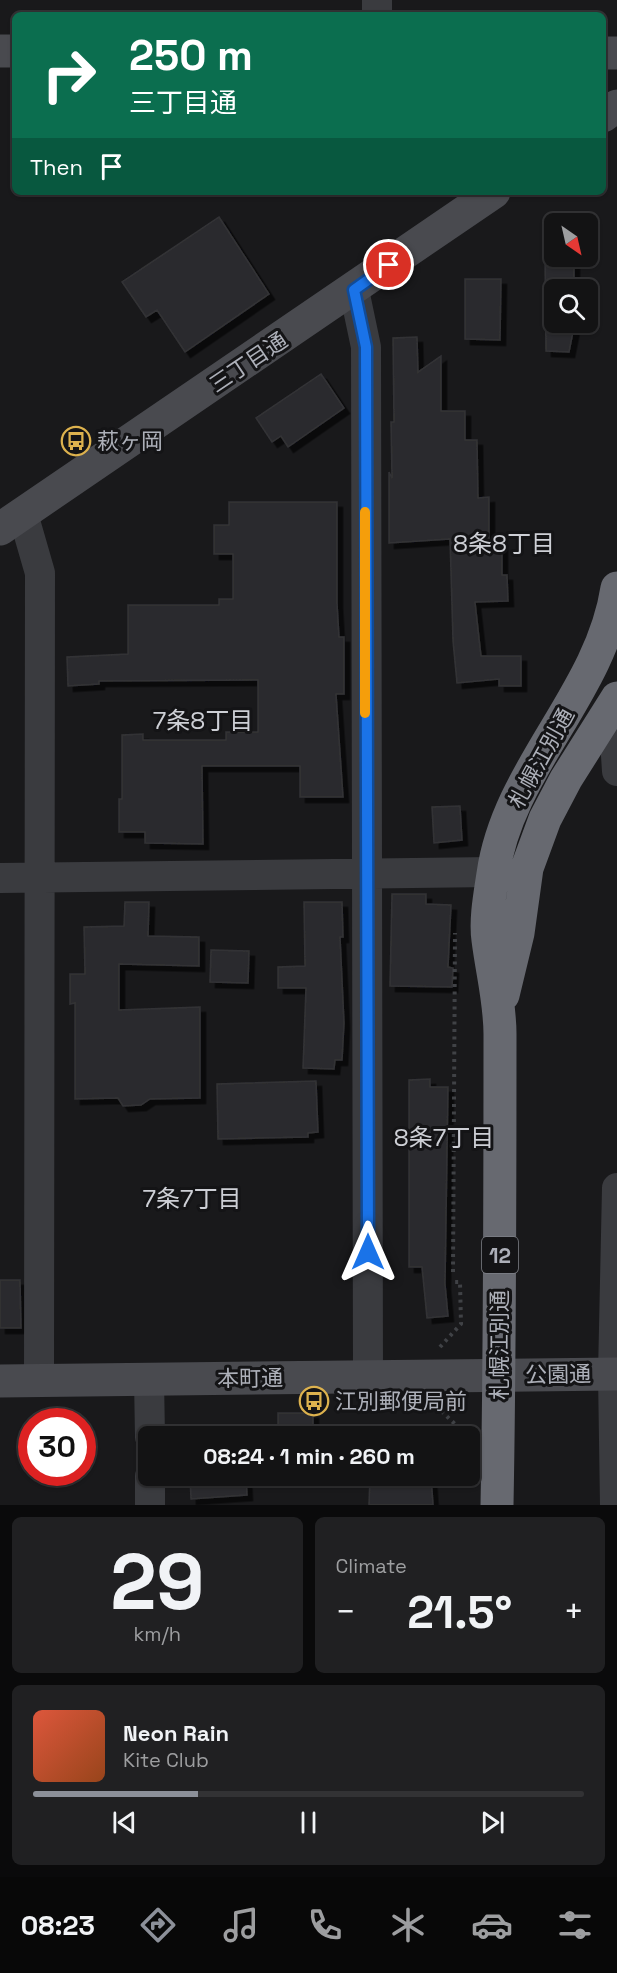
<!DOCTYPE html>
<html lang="en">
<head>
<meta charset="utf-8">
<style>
  body { margin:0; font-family:"Space Grotesk","Noto Sans JP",sans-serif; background:#202022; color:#f1f3f6; height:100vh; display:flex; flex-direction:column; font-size:22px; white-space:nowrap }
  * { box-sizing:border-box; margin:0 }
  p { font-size:20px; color:#9d9ea0 }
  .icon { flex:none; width:33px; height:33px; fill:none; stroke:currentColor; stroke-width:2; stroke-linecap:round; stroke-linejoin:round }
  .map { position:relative; height:1505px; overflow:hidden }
  .sheet { display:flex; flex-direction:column; gap:12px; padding:12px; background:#0a0a0b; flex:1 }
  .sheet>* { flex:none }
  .hud { position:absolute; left:12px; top:12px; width:594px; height:183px; border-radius:9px; box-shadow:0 2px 4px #0004,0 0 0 2px #323234; background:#0b6e4f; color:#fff; overflow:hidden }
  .needle { width:39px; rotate:146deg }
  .fabs { position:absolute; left:544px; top:213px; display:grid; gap:12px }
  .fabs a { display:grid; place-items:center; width:54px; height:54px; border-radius:9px; background:#131314; box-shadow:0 2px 4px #0004,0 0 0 2px #323234; font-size:30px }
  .speed { position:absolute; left:18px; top:1408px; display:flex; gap:12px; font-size:30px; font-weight:700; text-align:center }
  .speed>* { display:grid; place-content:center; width:78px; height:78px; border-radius:50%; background:#131314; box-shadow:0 2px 4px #0004,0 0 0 2px #323234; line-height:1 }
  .speed .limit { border:9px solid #d22; background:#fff; color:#111 }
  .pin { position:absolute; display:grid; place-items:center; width:51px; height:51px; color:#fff; margin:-26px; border:3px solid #fff; border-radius:50%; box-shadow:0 2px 6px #0007 }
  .me { position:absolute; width:66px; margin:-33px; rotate:0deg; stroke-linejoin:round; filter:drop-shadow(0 0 4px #0008) }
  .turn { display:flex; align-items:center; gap:21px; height:126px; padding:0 18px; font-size:27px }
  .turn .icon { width:78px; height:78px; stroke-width:2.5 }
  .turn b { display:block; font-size:42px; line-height:51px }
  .then { display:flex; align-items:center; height:57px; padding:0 18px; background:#0003; gap:12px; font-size:22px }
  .big { font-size:45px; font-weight:600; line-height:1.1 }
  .sheet .tile { flex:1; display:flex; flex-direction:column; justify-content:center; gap:9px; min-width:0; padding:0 21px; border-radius:9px; background:#202022 }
  .sheet .dial { align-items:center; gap:0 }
  .dial b { font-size:78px; line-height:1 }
  .song { display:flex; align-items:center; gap:18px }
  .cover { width:72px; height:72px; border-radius:9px; background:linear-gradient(135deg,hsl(10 70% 55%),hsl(20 70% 35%)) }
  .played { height:6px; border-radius:3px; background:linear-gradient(90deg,#8c9099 30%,#323234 30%) }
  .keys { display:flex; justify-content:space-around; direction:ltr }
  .heat { display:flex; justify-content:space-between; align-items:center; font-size:33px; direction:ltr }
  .sheet .tiles { flex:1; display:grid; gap:12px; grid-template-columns:1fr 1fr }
  .tile:last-child { grid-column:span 2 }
  .trip { position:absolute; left:138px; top:1426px; width:342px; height:60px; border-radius:9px; background:#131314; box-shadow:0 2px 4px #0004,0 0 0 2px #323234; font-weight:600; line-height:60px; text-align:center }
  .tab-bar { display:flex; height:96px; justify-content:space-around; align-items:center; background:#080808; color:#9d9ea0 }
  .tab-bar .icon { width:42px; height:42px }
  .tab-bar .on { color:#8c9099 }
  .tab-bar b { font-size:27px; color:#f1f3f6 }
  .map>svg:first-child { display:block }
  .building { fill:#2c2c2e; stroke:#333336; stroke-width:1.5; filter:url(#shadow) }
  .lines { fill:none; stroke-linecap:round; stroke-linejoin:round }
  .path { stroke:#404246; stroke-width:4; stroke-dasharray:3 4.5; stroke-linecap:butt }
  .street { stroke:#3a3b3f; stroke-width:30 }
  .secondary { stroke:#494a4f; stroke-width:33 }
  .highway { stroke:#676970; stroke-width:33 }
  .route-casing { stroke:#114b97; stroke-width:15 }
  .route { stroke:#1a73e8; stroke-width:10 }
  .slow { stroke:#f59e0b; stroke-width:10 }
  .labels { text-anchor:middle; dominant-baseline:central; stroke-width:6; stroke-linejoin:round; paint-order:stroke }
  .shield { fill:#141416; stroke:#7f8188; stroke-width:1.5 }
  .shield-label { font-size:21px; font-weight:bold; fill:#adb0b9 }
  .street-label { font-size:22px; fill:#adb0b9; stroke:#141416 }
  .poi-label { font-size:22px; fill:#adb0b9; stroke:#141416; text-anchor:start }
  .neighbourhood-label { font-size:24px; fill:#cdcfd5; stroke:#141416 }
</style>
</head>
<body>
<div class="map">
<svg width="617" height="1505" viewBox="0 0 617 1505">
  <defs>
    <filter id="shadow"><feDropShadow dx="5.5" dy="5.5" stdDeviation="0" flood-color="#0009"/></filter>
  </defs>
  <rect width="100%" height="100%" fill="#19191b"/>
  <path class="building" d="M219,217L269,294L185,352L157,310L146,317L122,282Z
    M545,256H574V290H555V322H575L569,352L546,351Z
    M465,279H501L500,340L465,339Z
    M417,337L418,372L441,356V411H465V440H477L478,498L489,497V546L502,545V575H507L508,601L475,602L481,656H521V686H499V679L457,683L453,641L450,539L389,543V472L392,478L391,422H394L393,338Z
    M321,374L344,408L288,447L281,436L272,442L256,418Z
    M229,502H337V603L339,637H344V694H336L343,797H300V766H202L203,844L145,843V832H119V799H122V735L143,734V740H226V732H258V680L99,681V684L68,686L67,657L128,654V605H219V599H233V554H214V525H229Z
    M460,806L462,840L434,843L432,807Z
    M392,894H426V904L451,905L448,967L453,968L452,987L390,986Z
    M125,902H149L148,936L199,937V966L119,964V1010L200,1007V1098L150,1099L141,1105L123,1106L118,1098L75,1099V1003L70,1004V974H85L84,927L124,926Z
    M304,902H342L343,937H340L344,1023L342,1060H335L334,1069L303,1068L306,988H278V967L305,966Z
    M211,950L249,951L248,983L210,982Z
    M430,1079V1087H448L445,1284L448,1316L427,1318L422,1267H409V1080Z
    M316,1081L318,1132L308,1133V1137L218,1139L217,1084Z
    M0,1280H20L21,1328H0Z
    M278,1413H313V1437H278Z
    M190,1476H246L247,1495L191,1499Z
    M370,1476H431L433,1505H369Z"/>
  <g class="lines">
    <path class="path" d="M603,189L608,188
      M453,1272L455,933
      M440,1347L461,1324L460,1282H453
      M436,1406L457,1426"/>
    <path class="street" d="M377,15V0
      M354,290L366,347L368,1376
      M23,514L40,573L39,1380
      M613,709L617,771
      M0,878L493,872
      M149,1379L150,1437
      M150,1476V1505
      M615,1505L613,1374L617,1188"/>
    <path class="secondary" d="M0,51H15
      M603,53H617
      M603,116L617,106
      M0,529L494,192
      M0,1381L617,1374"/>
    <path class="highway" d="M503,995L518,933L527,868L545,819L566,779L617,698
      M497,1505C500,1348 500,1191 500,1034C500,1002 492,972 488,940C485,920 490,894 493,874C508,768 601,694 617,588"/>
  </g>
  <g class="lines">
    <g class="route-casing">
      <path id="route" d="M368,1252L366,347L354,290L389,265"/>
    </g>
    <use href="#route" class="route"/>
    <path class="slow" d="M365,512V713"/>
  </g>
  <defs>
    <g id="bus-ring" transform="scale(1.5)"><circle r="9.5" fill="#141416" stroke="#ddb24e" stroke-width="1.5"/><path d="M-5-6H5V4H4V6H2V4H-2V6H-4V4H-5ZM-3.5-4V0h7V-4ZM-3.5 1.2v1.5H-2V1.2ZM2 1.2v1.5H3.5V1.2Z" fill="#ddb24e"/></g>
  </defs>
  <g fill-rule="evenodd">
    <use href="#bus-ring" x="76" y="441"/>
    <use href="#bus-ring" x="314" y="1401"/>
  </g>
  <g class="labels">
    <rect class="shield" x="482" y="1237" width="36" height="36" rx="4.5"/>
    <g class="shield-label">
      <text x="500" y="1255">12</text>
    </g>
    <g class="street-label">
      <text transform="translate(248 362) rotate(-34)">三丁目通</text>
      <text transform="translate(541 758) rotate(-61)">札幌江別通</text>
      <text transform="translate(499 1345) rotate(-90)">札幌江別通</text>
      <text transform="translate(558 1374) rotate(-1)">公園通</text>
      <text transform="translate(250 1378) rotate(-1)">本町通</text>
    </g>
    <g class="poi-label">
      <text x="97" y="441">萩ヶ岡</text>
      <text x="335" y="1401">江別郵便局前</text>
    </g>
    <g class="neighbourhood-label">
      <text x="504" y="543">8条8丁目</text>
      <text x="203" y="720">7条8丁目</text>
      <text x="444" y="1137">8条7丁目</text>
      <text x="192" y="1198">7条7丁目</text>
    </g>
  </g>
</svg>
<div class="fabs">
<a><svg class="needle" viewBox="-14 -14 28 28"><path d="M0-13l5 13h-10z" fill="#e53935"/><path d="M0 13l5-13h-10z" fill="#9d9ea0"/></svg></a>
<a><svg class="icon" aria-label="search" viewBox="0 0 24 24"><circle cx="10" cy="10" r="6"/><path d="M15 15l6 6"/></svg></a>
</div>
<div class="speed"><div class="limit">30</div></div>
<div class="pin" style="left:389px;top:265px;background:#d93025"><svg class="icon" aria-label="arrive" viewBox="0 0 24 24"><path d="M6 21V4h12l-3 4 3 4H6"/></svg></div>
<svg class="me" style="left:368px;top:1252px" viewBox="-20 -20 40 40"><path d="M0-17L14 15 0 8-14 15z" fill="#1a73e8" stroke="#fff" stroke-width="4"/></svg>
<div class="trip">08:24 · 1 min · 260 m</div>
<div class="hud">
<div class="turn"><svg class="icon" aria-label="right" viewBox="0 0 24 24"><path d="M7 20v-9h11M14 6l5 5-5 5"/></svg><div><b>250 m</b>三丁目通</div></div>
<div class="then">Then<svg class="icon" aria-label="arrive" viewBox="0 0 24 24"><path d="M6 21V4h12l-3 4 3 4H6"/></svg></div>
</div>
</div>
<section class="sheet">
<div class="tiles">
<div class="tile dial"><b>29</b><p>km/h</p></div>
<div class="tile"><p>Climate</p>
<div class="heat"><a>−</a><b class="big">21.5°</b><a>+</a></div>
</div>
<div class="tile">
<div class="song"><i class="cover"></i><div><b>Neon Rain</b><p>Kite Club</p></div></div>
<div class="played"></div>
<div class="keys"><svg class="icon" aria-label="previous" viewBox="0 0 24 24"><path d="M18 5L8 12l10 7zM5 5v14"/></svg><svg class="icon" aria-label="pause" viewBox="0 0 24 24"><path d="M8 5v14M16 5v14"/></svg><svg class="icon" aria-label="next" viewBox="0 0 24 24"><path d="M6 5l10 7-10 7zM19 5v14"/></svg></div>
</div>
</div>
</section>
<nav class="tab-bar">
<b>08:23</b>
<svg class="icon on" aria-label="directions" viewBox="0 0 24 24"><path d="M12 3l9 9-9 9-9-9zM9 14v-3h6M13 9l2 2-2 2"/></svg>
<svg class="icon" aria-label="music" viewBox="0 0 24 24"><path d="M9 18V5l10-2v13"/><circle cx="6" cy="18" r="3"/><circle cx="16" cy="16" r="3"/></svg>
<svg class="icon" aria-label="phone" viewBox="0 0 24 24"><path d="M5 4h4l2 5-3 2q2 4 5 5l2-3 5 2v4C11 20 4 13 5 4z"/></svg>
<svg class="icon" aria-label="climate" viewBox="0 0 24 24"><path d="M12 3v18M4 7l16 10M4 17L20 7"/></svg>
<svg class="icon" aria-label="car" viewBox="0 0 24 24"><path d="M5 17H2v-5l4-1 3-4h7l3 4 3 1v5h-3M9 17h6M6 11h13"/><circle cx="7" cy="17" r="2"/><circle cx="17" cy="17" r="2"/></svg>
<svg class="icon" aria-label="filters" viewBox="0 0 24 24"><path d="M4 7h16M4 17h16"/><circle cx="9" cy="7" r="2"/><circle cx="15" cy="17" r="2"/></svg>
</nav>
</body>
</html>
